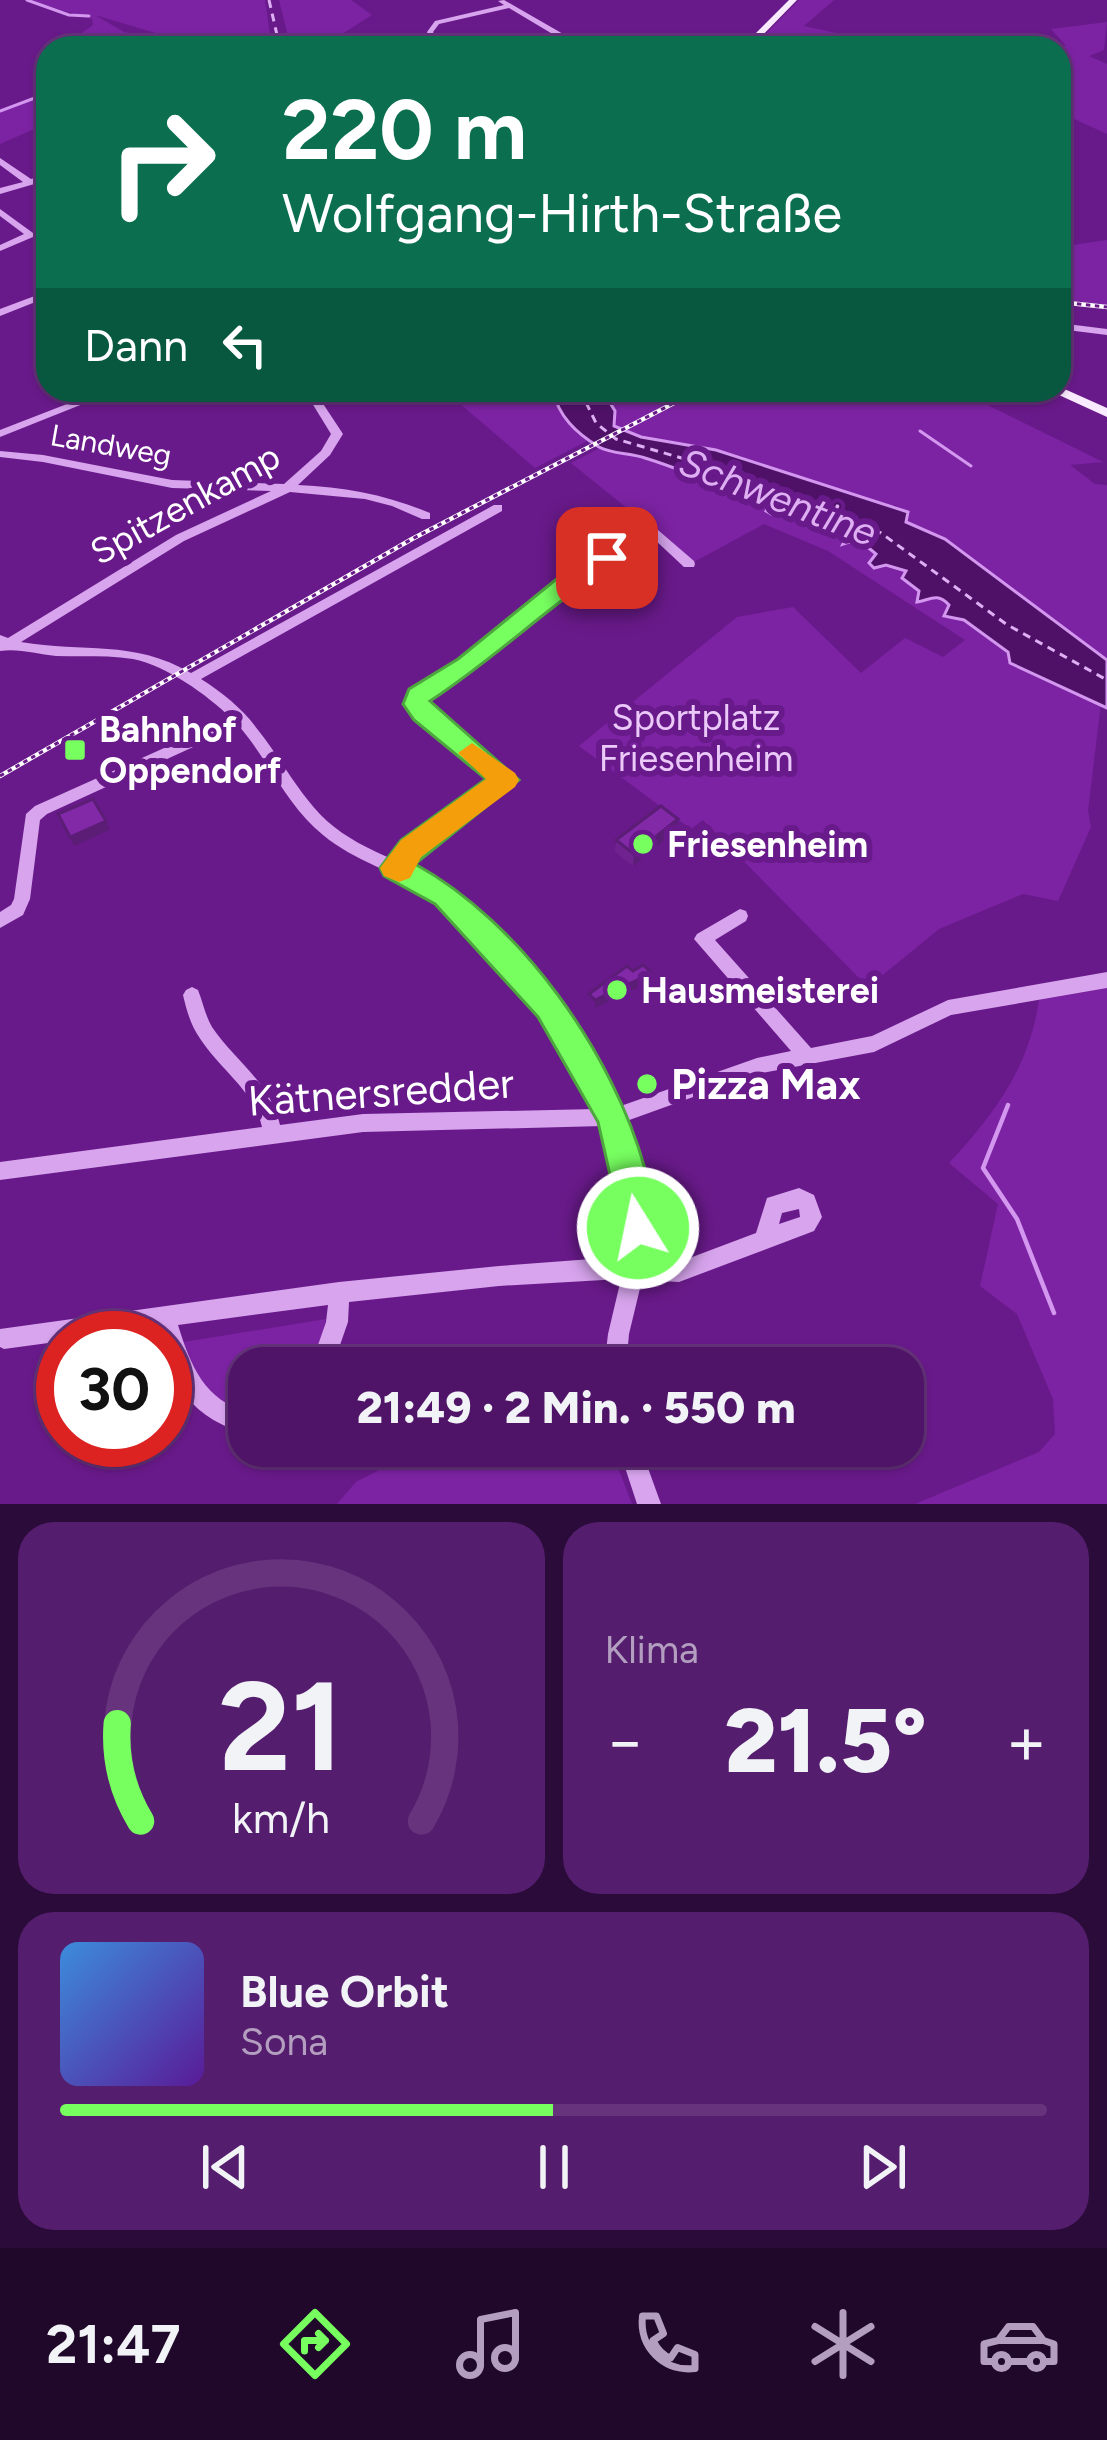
<!DOCTYPE html>
<html lang="de">
<head>
<meta charset="utf-8">
<style>
  body { margin:0; font-family:Figtree,sans-serif; background:#551d6e; color:#f1f3f6; height:100vh; display:flex; flex-direction:column; font-size:45px; white-space:nowrap }
  * { box-sizing:border-box; margin:0 }
  p { font-size:39px; color:#b39ec0 }
  .icon { flex:none; width:66px; height:66px; fill:none; stroke:currentColor; stroke-width:2; stroke-linecap:round; stroke-linejoin:round }
  .map { position:relative; height:1504px; overflow:hidden }
  .side { display:flex; flex-direction:column; gap:18px; padding:18px; background:#2b0b39; flex:1 }
  .side>* { flex:none }
  .top-card { position:absolute; left:36px; top:36px; width:1035px; height:366px; border-radius:36px; box-shadow:0 3px 9px #0004,0 0 0 3px #66337c; background:#0b6e4f; color:#fff; overflow:hidden }
  .speed { position:absolute; left:36px; top:1311px; display:flex; gap:24px; font-size:60px; font-weight:700; text-align:center }
  .speed>* { display:grid; place-content:center; width:156px; height:156px; border-radius:50%; background:#4f1468; box-shadow:0 3px 9px #0004,0 0 0 3px #66337c; line-height:1 }
  .speed .limit { border:18px solid #d22; background:#fff; color:#111 }
  .pin { position:absolute; display:grid; place-items:center; width:102px; height:102px; color:#fff; margin:-51px; border-radius:24px; box-shadow:0 6px 18px #0006 }
  .me { position:absolute; width:132px; margin:-66px; rotate:350deg; stroke-linejoin:round; filter:drop-shadow(0 0 9px #0008) }
  .turn { display:flex; align-items:center; gap:42px; height:252px; padding:0 48px; font-size:54px }
  .turn .icon { width:156px; height:156px; stroke-width:2.5 }
  .turn b { display:block; font-size:84px; line-height:102px }
  .then { display:flex; align-items:center; height:114px; padding:0 48px; background:#0003; gap:24px; font-size:45px }
  .big { font-size:90px; font-weight:800; line-height:1.1 }
  .side .card { flex:1; display:flex; flex-direction:column; justify-content:center; gap:18px; min-width:0; padding:0 42px; border-radius:36px; background:#551d6e }
  .side .dial { align-items:center; gap:0 }
  .dial svg { height:312px; overflow:visible; fill:none; stroke:#66337c; stroke-width:7; stroke-linecap:round; text-anchor:middle }
  .dial text { fill:#f1f3f6; stroke:none }
  .song { display:flex; align-items:center; gap:36px }
  .cover { width:144px; height:144px; border-radius:18px; background:linear-gradient(135deg,hsl(210 70% 55%),hsl(270 70% 35%)) }
  .played { height:12px; border-radius:6px; background:linear-gradient(90deg,#77ff60 50%,#66337c 50%) }
  .keys { display:flex; justify-content:space-around; direction:ltr }
  .heat { display:flex; justify-content:space-between; align-items:center; font-size:66px; direction:ltr }
  .side .tiles { flex:1; display:grid; gap:18px; grid-template-columns:1fr 1fr }
  .card:last-child { grid-column:span 2 }
  .trip { position:absolute; left:228px; top:1347px; width:696px; height:120px; border-radius:36px; background:#4f1468; box-shadow:0 3px 9px #0004,0 0 0 3px #66337c; font-weight:800; line-height:120px; text-align:center }
  .dock { display:flex; height:192px; justify-content:space-around; align-items:center; background:#20082a; color:#b39ec0 }
  .dock .icon { width:84px; height:84px }
  .dock .current { color:#77ff60 }
  .dock b { font-size:54px; color:#f1f3f6 }
  .map>svg:first-child { display:block }
  .green { fill:#7c23a3 }
  .water { fill:#4f1168; stroke:#d397ef; stroke-width:3 }
  .lines { fill:none; stroke-linecap:round; stroke-linejoin:round }
  .stream-far1 { stroke:#d397ef; stroke-width:3 }
  .stream { stroke:#d397ef; stroke-width:4.5 }
  .ferry { stroke:#dfaff4; stroke-width:3; stroke-dasharray:8 6; stroke-linecap:butt }
  .minor { fill:#d7a4ed; fill-rule:evenodd }
  .major { fill:#faeaff; fill-rule:evenodd }
  .rail-casing { stroke:#fff; stroke-width:4.5 }
  .rail { stroke:#691a8a; stroke-width:3; stroke-dasharray:4.5; stroke-linecap:butt }
  .wall { fill:#702390 }
  .shaded-wall { fill:#5b1d76 }
  .building { fill:#8229a8; stroke:#5b1d76; stroke-width:3 }
  .route { fill:#77ff60; stroke:#4da63e; stroke-width:3 }
  .slow { fill:#f59e0b }
  .poi-dot { fill:#77ff60; stroke:#691a8a; stroke-width:4.5 }
  .labels { text-anchor:middle; dominant-baseline:central; stroke-width:12; stroke-linejoin:round; paint-order:stroke }
  .far-street-label { font-size:30px; fill:#fff; stroke:#691a8a }
  .street-label { font-size:36px; fill:#fff; stroke:#691a8a }
  .park-label { font-size:36px; fill:#ebc9f9; stroke:#691a8a }
  .poi-label { font-size:36px; font-weight:bold; fill:#fff; stroke:#691a8a; text-anchor:start }
  .water-label { font-size:39px; font-style:italic; fill:#dfaff4; stroke:#691a8a }
  .near-poi-label { font-size:42px; font-weight:bold; fill:#fff; stroke:#691a8a; text-anchor:start }
  .near-street-label { font-size:42px; fill:#fff; stroke:#691a8a }
</style>
</head>
<body>
<div class="map">
<svg width="1107" height="1504" viewBox="0 0 1107 1504">
  <rect width="100%" height="100%" fill="#691a8a"/>
  <path class="green" d="M27,0H265L272,48H180L179,40L95,15L124,32L163,38L167,48H145L106,35L87,40L84,35L68,48H61L93,25L92,19Z
    M279,0H351L372,15L342,34L340,48H291Z
    M799,0H834L804,26L868,40L864,45L881,48H752Z
    M1107,22L1104,50L1089,56L1107,64V134L1059,112V48H977L976,44L1016,36L1066,46L1051,29Z
    M48,93V123L0,144V109Z
    M1107,240V305L1059,299V247Z
    M444,390H553C558,414 570,427 591,439L535,468Z
    M602,390H957L1103,462L1070,465L1095,484L1107,485V660L945,539L906,522L908,513L895,505L880,507L716,450L642,437L614,426L615,411Z
    M600,448L640,456L858,539L886,565L906,571L920,592V603L930,596L949,605L944,615L964,620L1008,652L1010,663L1101,703L1088,811L1091,827L1058,901L1023,894L939,929L868,987L703,820L691,829L579,746L737,617L793,607L861,673L905,638L943,657L965,640L828,551L764,524L694,562L571,463Z
    M1107,988V1504H915L1039,1452L1055,1434L1053,1399L1017,1314L980,1286L998,1204L949,1163C994,1115 1029,1068 1039,1000Z
    M326,1319L313,1368H249V1412C217,1410 187,1373 184,1342Z
    M426,1446H548L555,1452L611,1449L632,1504H337L356,1482Z"/>
  <path class="water" d="M553,390H602L615,411L614,426L641,437L716,450L908,512L906,522L945,539L1107,660V708L1010,663L1008,652L964,620L944,616L949,605C937,592 930,600 917,602L919,591L902,578L906,571L886,565L874,568L869,563L876,554L858,539L843,544L848,535L779,507L771,514L766,511L769,506C728,489 687,471 645,458C631,453 611,454 599,447C576,433 558,416 553,390Z"/>
  <g class="lines">
    <path class="stream-far1" d="M27,0L69,15L89,16
      M0,111L48,93
      M920,431L971,466"/>
    <path class="stream" d="M1008,1105L983,1168L1017,1219L1054,1313"/>
    <path class="ferry" d="M269,0L280,48
      M580,390L596,423L616,439L733,473L881,533L1006,624L1107,680"/>
    <path class="minor" d="M504,0L584,46L585,48H576L509,8L439,24L433,32L440,48H432L427,32L435,21L504,5L498,1Z
      M0,158L31,179L48,174V180L0,194V188L23,182L0,165Z
      M0,209L33,233V237L0,251V245L24,234L0,216Z
      M48,291V297L0,316V309Z
      M1059,323L1107,329V335L1059,329Z
      M103,390H118L0,437V430Z
      M304,390H314L343,434L330,455L298,485C345,487 387,495 430,513V519H422L392,506L365,499L290,492L184,541L21,642C84,653 132,639 191,673L494,505H502V511L201,679C223,693 243,709 258,730C282,760 299,795 327,821C346,838 369,849 392,859L405,844L495,780L418,718L409,704L419,686L463,662L562,579L593,558L621,550L650,530H658L694,561L695,564L694,567H684L654,539L631,556L603,564L572,585L473,668L429,693L423,704L428,710L514,780L511,784L417,852L406,866C498,908 576,1017 615,1108L757,1058L791,1051L694,939L697,934L740,909L746,911L748,916L746,921L715,940L811,1048L872,1036L948,1000L1107,972V988L951,1015L874,1052L757,1074L621,1123C640,1166 652,1213 646,1260L679,1262L756,1233L767,1198L799,1188L814,1195L822,1217L814,1231L679,1282L642,1280L629,1334L626,1368H604L608,1334L621,1279L499,1286L349,1302L348,1322L332,1368H310L326,1322L328,1305L178,1325C190,1364 205,1403 249,1411V1433C203,1425 165,1386 165,1338H160L157,1328L84,1338H63V1341L4,1349L0,1347V1329L339,1282L499,1266L605,1258L625,1259C632,1214 621,1167 603,1126L363,1132L0,1180V1162L262,1127C254,1091 221,1070 201,1040C191,1026 187,1012 183,995L186,990L192,987L198,990C203,1002 205,1015 212,1027C235,1061 271,1083 280,1125L363,1114L596,1109C566,1035 495,937 428,893C394,871 354,861 323,835C287,806 269,761 239,726L47,814L40,820L30,899L23,915L0,928V912L11,905L14,899L26,814L35,806L231,718C206,694 167,666 133,659C108,655 82,657 56,656C37,654 18,648 0,651V635L8,638L176,535L271,491L172,488L43,462L0,457V451L43,455L172,480L284,484L321,451L331,434ZM799,1209L800,1217L779,1224L782,1213Z
      M618,1446H640L661,1504H637Z"/>
    <path class="major" d="M789,0H797L750,48H741Z
      M1060,387L1107,408V417L1048,390H1059Z"/>
    <g class="rail-casing">
      <path id="rail" d="M1059,302L1107,307
        M0,776L412,539L699,390"/>
    </g>
    <use href="#rail" class="rail"/>
  </g>
  <path class="wall" d="M676,831L633,866L615,852L616,840Z"/>
  <path class="shaded-wall" d="M678,819L676,831L633,866L634,854Z
    M106,821L110,830L74,846L70,837Z
    M652,973L651,981L595,1008V1000Z"/>
  <path class="building" d="M93,799L106,821L70,837L58,814Z
    M661,806L678,819L634,854L616,840Z
    M643,965L652,973L595,1000L589,994L627,966L633,971Z"/>
  <path class="route" d="M607,551L619,558L615,563C550,604 495,659 430,701L519,780L415,864C521,922 613,1053 645,1169C652,1192 660,1218 651,1241L638,1246L625,1241L598,1122L538,1017L435,904L384,876L380,868L401,840L486,779L414,720L403,704L409,689L458,659L559,577Z"/>
  <path class="slow" d="M472,743L515,773L519,780L515,787L421,857L410,878L399,882L384,876L380,868L401,840L486,779L458,753Z"/>
  <g class="poi-dot">
    <rect x="63" y="738" width="24" height="24" rx="6"/>
    <circle cx="643" cy="844" r="12"/>
    <circle cx="617" cy="990" r="12"/>
    <circle cx="647" cy="1084" r="12"/>
  </g>
  <g class="labels">
    <g class="far-street-label">
      <text transform="translate(111 445) rotate(10)">Landweg</text>
    </g>
    <g class="street-label">
      <text transform="translate(185 504) rotate(-29)">Spitzenkamp</text>
    </g>
    <g class="park-label">
      <text x="696" y="717">Sportplatz<tspan x="696" dy="41">Friesenheim</tspan></text>
    </g>
    <g class="poi-label">
      <text x="99" y="729">Bahnhof<tspan x="99" dy="41">Oppendorf</tspan></text>
      <text x="667" y="844">Friesenheim</text>
      <text x="641" y="990">Hausmeisterei</text>
    </g>
    <g class="water-label">
      <text transform="translate(778 497) rotate(21)">Schwentine</text>
    </g>
    <g class="near-poi-label">
      <text x="671" y="1084">Pizza Max</text>
    </g>
    <g class="near-street-label">
      <text transform="translate(381 1092) rotate(-4)">Kätnersredder</text>
    </g>
  </g>
</svg>
<div class="speed"><div class="limit">30</div></div>
<div class="pin" style="left:607px;top:558px;background:#d93025"><svg class="icon" aria-label="arrive" viewBox="0 0 24 24"><path d="M6 21V4h12l-3 4 3 4H6"/></svg></div>
<svg class="me" style="left:638px;top:1228px" viewBox="-20 -20 40 40"><circle r="17" fill="#77ff60" stroke="#fff" stroke-width="3"/><path d="M0-11L8 9 0 5-8 9z" fill="#fff"/></svg>
<div class="trip">21:49 · 2 Min. · 550 m</div>
<div class="top-card">
<div class="turn"><svg class="icon" aria-label="right" viewBox="0 0 24 24"><path d="M7 20v-9h11M14 6l5 5-5 5"/></svg><div><b>220 m</b>Wolfgang-Hirth-Straße</div></div>
<div class="then">Dann<svg class="icon" aria-label="left" viewBox="0 0 24 24"><path d="M17 20v-9H6M10 6l-5 5 5 5"/></svg></div>
</div>
</div>
<section class="side">
<div class="tiles">
<div class="card dial"><svg viewBox="0 0 100 80">
<path d="M14 69A42 42 0 1 1 86 69"/>
<path d="M14 69A42 42 0 0 1 8 44" stroke="#77ff60"/>
<text x="50" y="56" font-size="32" font-weight="700">21</text>
<text x="50" y="72" font-size="11">km/h</text>
</svg></div>
<div class="card"><p>Klima</p>
<div class="heat"><a>−</a><b class="big">21.5°</b><a>+</a></div>
</div>
<div class="card">
<div class="song"><i class="cover"></i><div><b>Blue Orbit</b><p>Sona</p></div></div>
<div class="played"></div>
<div class="keys"><svg class="icon" aria-label="previous" viewBox="0 0 24 24"><path d="M18 5L8 12l10 7zM5 5v14"/></svg><svg class="icon" aria-label="pause" viewBox="0 0 24 24"><path d="M8 5v14M16 5v14"/></svg><svg class="icon" aria-label="next" viewBox="0 0 24 24"><path d="M6 5l10 7-10 7zM19 5v14"/></svg></div>
</div>
</div>
</section>
<nav class="dock">
<b>21:47</b>
<svg class="icon current" aria-label="directions" viewBox="0 0 24 24"><path d="M12 3l9 9-9 9-9-9zM9 14v-3h6M13 9l2 2-2 2"/></svg>
<svg class="icon" aria-label="music" viewBox="0 0 24 24"><path d="M9 18V5l10-2v13"/><circle cx="6" cy="18" r="3"/><circle cx="16" cy="16" r="3"/></svg>
<svg class="icon" aria-label="phone" viewBox="0 0 24 24"><path d="M5 4h4l2 5-3 2q2 4 5 5l2-3 5 2v4C11 20 4 13 5 4z"/></svg>
<svg class="icon" aria-label="climate" viewBox="0 0 24 24"><path d="M12 3v18M4 7l16 10M4 17L20 7"/></svg>
<svg class="icon" aria-label="car" viewBox="0 0 24 24"><path d="M5 17H2v-5l4-1 3-4h7l3 4 3 1v5h-3M9 17h6M6 11h13"/><circle cx="7" cy="17" r="2"/><circle cx="17" cy="17" r="2"/></svg>
</nav>
</body>
</html>
